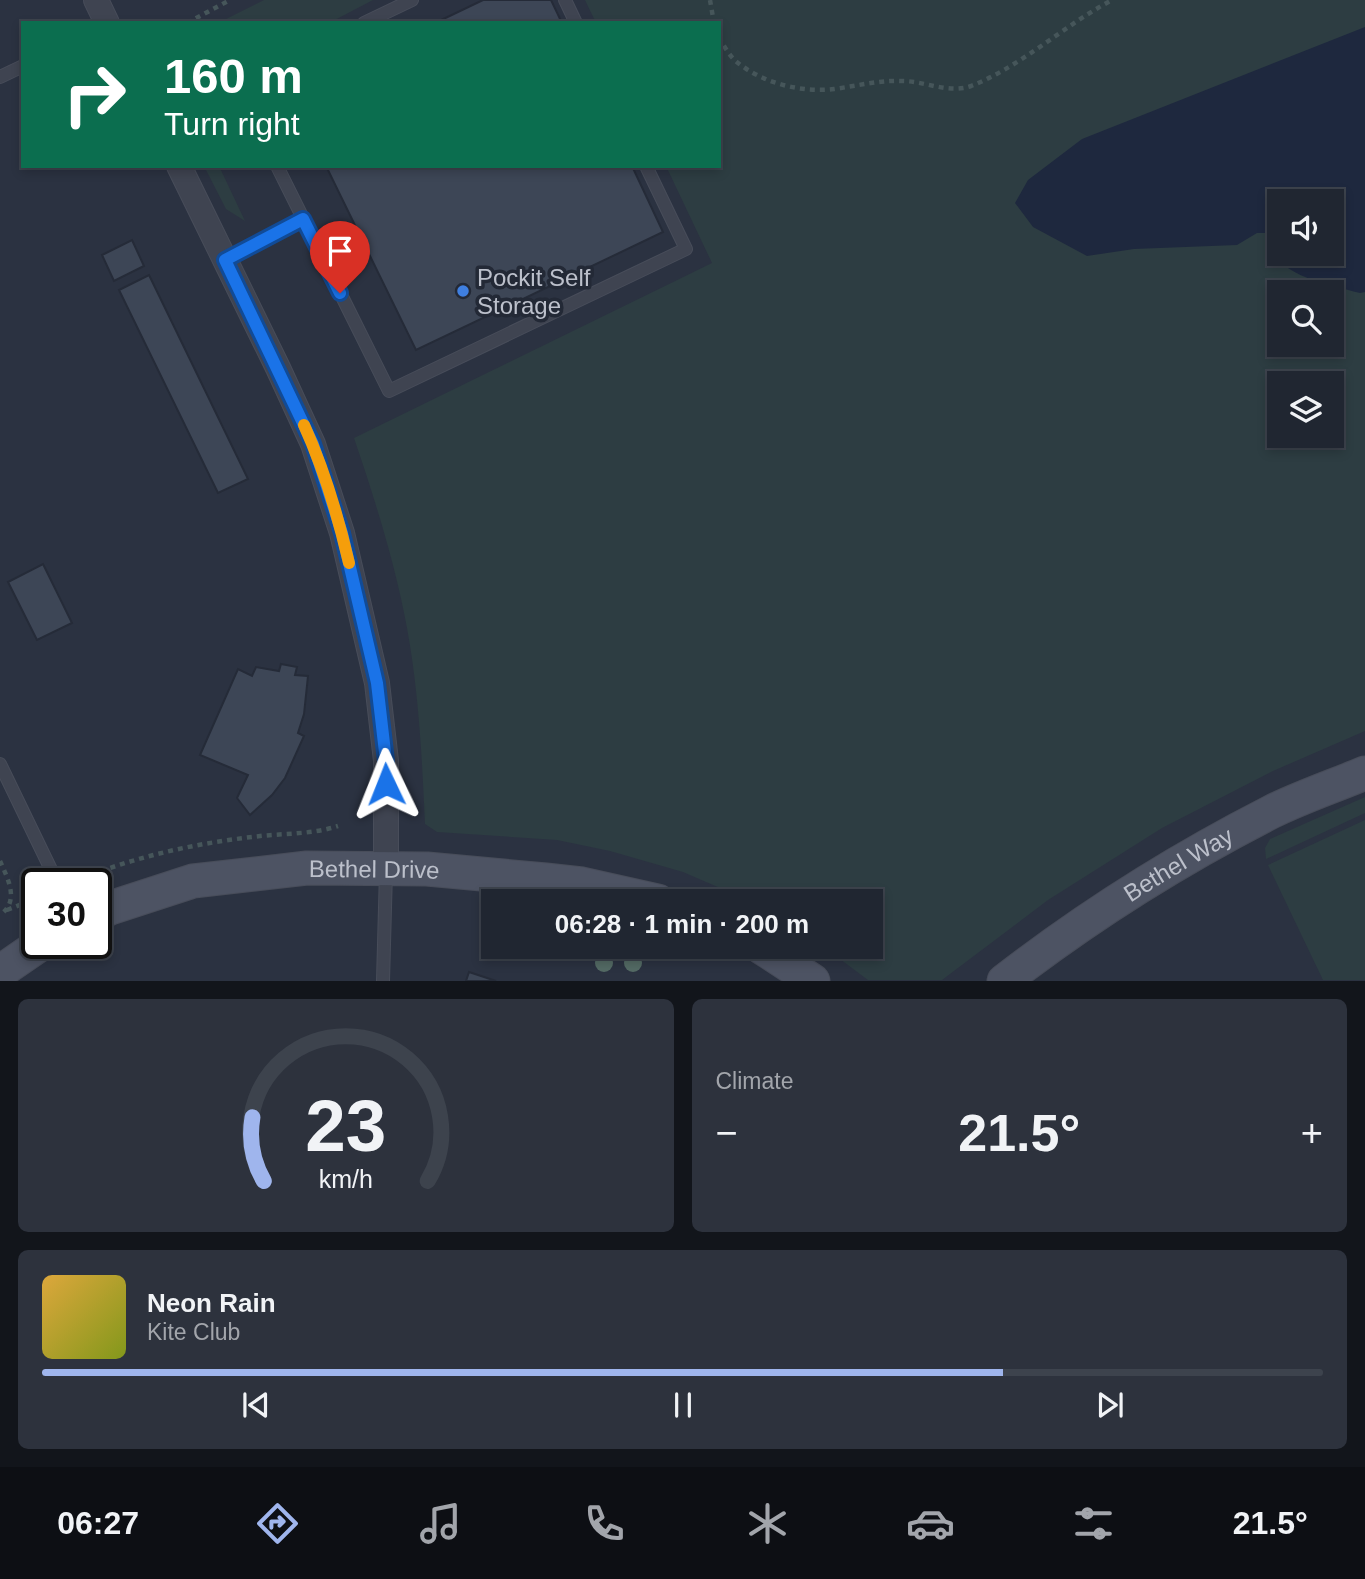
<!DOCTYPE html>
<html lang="en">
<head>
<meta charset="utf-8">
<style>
  body { margin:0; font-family:Arial,sans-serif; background:#2d323d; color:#f1f3f6; height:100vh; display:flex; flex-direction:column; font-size:26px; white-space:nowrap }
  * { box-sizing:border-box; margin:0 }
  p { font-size:23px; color:#a2a5ab }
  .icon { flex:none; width:38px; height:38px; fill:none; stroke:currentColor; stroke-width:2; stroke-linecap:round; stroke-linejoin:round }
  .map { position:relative; height:981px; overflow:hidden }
  .side { display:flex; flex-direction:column; gap:18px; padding:18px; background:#12151b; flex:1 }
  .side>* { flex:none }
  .banner { position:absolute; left:21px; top:21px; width:700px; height:147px; border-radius:0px; box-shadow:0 4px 10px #0003,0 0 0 2px #3d434d; background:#0b6e4f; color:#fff; overflow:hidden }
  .fabs { position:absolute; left:1267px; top:189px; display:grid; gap:14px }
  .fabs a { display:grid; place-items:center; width:77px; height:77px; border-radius:0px; background:#202631; box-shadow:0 4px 10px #0003,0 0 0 2px #3d434d; font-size:35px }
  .speed { position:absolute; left:21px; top:868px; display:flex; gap:14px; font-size:35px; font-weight:700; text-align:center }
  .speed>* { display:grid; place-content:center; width:91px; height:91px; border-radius:50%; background:#202631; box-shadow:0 4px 10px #0003,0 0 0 2px #3d434d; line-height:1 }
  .speed .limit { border:4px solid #111; border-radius:10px; background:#fff; color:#111 }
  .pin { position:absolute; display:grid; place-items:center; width:60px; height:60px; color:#fff; margin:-72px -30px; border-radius:50% 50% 50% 0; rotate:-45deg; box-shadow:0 0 7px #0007 }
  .pin .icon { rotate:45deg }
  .me { position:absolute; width:77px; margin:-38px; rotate:358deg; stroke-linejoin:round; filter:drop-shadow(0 0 5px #0008) }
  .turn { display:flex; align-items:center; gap:24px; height:147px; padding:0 28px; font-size:32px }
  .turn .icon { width:91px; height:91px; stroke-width:2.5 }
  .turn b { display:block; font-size:49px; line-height:60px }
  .big { font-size:52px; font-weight:700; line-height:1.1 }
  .side .card { flex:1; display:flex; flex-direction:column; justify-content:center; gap:10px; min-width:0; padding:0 24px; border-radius:10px; background:#2d323d }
  .side .dial { align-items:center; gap:0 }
  .dial svg { height:182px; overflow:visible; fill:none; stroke:#3d434d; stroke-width:7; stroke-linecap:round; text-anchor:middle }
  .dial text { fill:#f1f3f6; stroke:none }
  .song { display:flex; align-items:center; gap:21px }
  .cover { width:84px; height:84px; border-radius:10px; background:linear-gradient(135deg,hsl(40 70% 55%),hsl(70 70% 35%)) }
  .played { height:7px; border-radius:4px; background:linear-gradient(90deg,#9fb5ed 75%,#3d434d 75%) }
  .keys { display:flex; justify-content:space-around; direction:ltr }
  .heat { display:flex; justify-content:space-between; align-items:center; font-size:38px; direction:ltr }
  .side .tiles { flex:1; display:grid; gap:18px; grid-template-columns:1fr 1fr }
  .card:last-child { grid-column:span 2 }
  .trip { position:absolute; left:481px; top:889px; width:402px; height:70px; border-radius:0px; background:#202631; box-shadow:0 4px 10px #0003,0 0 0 2px #3d434d; font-weight:700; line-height:70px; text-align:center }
  .dock { display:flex; height:112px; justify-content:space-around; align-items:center; background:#0d0f14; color:#a2a5ab }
  .dock .icon { width:49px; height:49px }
  .dock .current { color:#9fb5ed }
  .dock b { font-size:32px; color:#f1f3f6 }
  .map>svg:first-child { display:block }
  .green { fill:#2d3d42; fill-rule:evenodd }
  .water { fill:#1e283e; fill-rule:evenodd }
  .building { fill:#3d4656; stroke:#252b38; stroke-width:2 }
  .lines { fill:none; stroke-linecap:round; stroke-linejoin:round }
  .lane-casing { stroke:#484d5a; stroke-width:14 }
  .street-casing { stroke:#484d5a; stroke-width:26 }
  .secondary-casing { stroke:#484d5a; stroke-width:35 }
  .path { stroke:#46565a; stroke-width:4.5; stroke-dasharray:5 5; stroke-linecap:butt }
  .lane { stroke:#3f4451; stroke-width:12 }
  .street { stroke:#3f4451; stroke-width:24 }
  .secondary { stroke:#4d5363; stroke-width:33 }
  .tree { fill:#546b65 }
  .route-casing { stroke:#114b97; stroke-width:18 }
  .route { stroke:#1a73e8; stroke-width:12 }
  .slow { stroke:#f59e0b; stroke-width:12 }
  .shop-dot { fill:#3f7fe0; stroke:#232936; stroke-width:2.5 }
  .labels { text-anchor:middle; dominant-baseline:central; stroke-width:7; stroke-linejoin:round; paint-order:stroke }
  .poi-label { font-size:24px; fill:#bcc0cb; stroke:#232936; text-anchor:start }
  .street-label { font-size:24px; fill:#bcc0cb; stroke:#232936 }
</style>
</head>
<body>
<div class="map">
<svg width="1365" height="981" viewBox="0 0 1365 981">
  <rect width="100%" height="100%" fill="#2b3241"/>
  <path class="green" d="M264,0H373L329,23H218Z
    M585,0H1365V731L1273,771L1162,828L1048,900L942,980H868L824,947H872V901H750L683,872L610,851L557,840L437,832L425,824C422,759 419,693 407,628C395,563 375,500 354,438L712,263L666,166H719V23H596ZM1279,201H1332V254H1279ZM1279,292H1332V345H1279ZM1279,383H1332V436H1279Z
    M204,166H219L245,221L226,209Z
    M1365,797V813L1266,859L1265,848L1270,839Z
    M1365,820V980H1323L1268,865Z"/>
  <path class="water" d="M1365,27V292L1360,293C1325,284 1293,279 1268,251L1269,233H1257L1237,245L1134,249L1087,256L1033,227L1015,203L1028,180L1082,139ZM1279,201H1332V254H1279Z"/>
  <path class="building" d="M483,0H551L562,23H435Z
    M326,166H632L663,232L416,350Z
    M132,240L144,266L114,281L102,255Z
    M149,275L248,479L218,493L119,290Z
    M43,564L72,623L37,640L8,582Z
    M281,664L297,667L295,675L308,676L304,714L298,733L304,736L285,778L272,795L250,815L237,798L248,775L200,755L238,669L252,676L256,667L279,671Z
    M469,972L496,981H466Z"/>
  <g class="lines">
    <g class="lane-casing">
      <path id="lane" d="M565,0L576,23
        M364,23L412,0
        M0,77L23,66
        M277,166L389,391L686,249L646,166
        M225,259L303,219
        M0,764L58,884
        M383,981L386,871"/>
    </g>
    <g class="street-casing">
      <path id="street" d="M96,0L107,23
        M179,166L278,368L313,444L342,533L377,683L386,761V868"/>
    </g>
    <g class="secondary-casing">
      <g id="secondary">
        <path id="s1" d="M96,915L110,908L193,881L307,868L427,869L546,880L582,884L658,901"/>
        <path d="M761,947L813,981"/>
        <path d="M0,972L42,943"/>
        <path id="s2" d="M1004,981C1088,916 1177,860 1271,812C1301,797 1334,786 1365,773"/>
      </g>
    </g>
    <path class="path" d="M710,0L714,23
      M187,23L230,0
      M719,37C724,46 730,57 738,63C763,83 802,93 834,89C857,86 878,80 902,81C925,81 948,94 971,86C1022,66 1063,26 1112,0
      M0,861C8,879 20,901 0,915
      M73,882C130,858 191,844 252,837C281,833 311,835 338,826
      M7,910L37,898"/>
    <use href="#lane" class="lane"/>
    <use href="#street" class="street"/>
    <use href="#secondary" class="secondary"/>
  </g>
  <g class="tree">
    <circle cx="604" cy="963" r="9"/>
    <circle cx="633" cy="963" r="9"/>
  </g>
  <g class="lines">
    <g class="route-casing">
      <path id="route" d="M340,293L303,219L225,260L313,444L342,533L377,683L386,761V784"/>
    </g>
    <use href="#route" class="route"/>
    <path class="slow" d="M304,425C324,469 338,516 349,563"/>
  </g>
  <circle class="shop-dot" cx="463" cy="291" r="7"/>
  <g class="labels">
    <g class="poi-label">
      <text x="477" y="277">Pockit Self<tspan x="477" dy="28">Storage</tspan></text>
    </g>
    <g class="street-label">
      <text stroke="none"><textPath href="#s2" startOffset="210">Bethel Way</textPath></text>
      <text stroke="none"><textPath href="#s1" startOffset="285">Bethel Drive</textPath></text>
    </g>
  </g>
</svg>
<div class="fabs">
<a><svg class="icon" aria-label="sound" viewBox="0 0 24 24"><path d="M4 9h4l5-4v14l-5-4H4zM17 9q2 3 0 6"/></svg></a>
<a><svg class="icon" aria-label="search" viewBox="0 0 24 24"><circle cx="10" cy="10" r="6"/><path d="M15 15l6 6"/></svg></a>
<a><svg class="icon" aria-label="layers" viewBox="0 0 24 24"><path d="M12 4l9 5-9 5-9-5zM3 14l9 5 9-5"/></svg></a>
</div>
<div class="speed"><div class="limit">30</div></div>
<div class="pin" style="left:340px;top:293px;background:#d93025"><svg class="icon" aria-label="arrive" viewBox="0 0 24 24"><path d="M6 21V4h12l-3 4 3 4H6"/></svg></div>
<svg class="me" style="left:386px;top:784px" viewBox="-20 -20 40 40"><path d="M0-17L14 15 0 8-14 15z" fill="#1a73e8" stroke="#fff" stroke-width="4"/></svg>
<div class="trip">06:28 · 1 min · 200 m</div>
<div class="banner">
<div class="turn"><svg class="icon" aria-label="right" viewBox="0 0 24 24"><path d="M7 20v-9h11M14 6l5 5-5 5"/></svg><div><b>160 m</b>Turn right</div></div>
</div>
</div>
<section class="side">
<div class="tiles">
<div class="card dial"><svg viewBox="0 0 100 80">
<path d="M14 69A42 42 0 1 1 86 69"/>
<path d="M14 69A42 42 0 0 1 9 41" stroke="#9fb5ed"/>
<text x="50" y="56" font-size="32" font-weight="700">23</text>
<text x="50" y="72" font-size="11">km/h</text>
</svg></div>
<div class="card"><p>Climate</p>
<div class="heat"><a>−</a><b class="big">21.5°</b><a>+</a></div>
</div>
<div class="card">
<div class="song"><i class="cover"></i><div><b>Neon Rain</b><p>Kite Club</p></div></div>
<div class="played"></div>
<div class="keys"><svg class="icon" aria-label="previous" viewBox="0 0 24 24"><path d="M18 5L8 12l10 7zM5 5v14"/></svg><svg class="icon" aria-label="pause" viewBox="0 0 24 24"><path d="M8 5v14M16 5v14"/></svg><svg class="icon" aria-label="next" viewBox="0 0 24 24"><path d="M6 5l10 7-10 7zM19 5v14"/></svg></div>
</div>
</div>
</section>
<nav class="dock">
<b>06:27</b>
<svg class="icon current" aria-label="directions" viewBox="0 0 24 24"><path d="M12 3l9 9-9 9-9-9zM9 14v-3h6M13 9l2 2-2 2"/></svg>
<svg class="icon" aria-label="music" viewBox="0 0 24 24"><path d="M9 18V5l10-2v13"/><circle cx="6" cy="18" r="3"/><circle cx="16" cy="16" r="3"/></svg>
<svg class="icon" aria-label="phone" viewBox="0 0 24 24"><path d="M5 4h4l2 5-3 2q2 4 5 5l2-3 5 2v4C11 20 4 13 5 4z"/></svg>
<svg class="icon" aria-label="climate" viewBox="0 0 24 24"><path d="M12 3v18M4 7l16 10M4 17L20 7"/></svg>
<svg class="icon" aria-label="car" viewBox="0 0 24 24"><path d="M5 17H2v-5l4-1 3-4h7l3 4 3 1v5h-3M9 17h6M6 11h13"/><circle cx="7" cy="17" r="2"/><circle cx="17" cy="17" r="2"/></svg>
<svg class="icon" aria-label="filters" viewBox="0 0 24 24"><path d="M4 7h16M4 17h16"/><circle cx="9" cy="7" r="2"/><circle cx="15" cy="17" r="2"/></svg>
<b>21.5°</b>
</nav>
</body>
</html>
